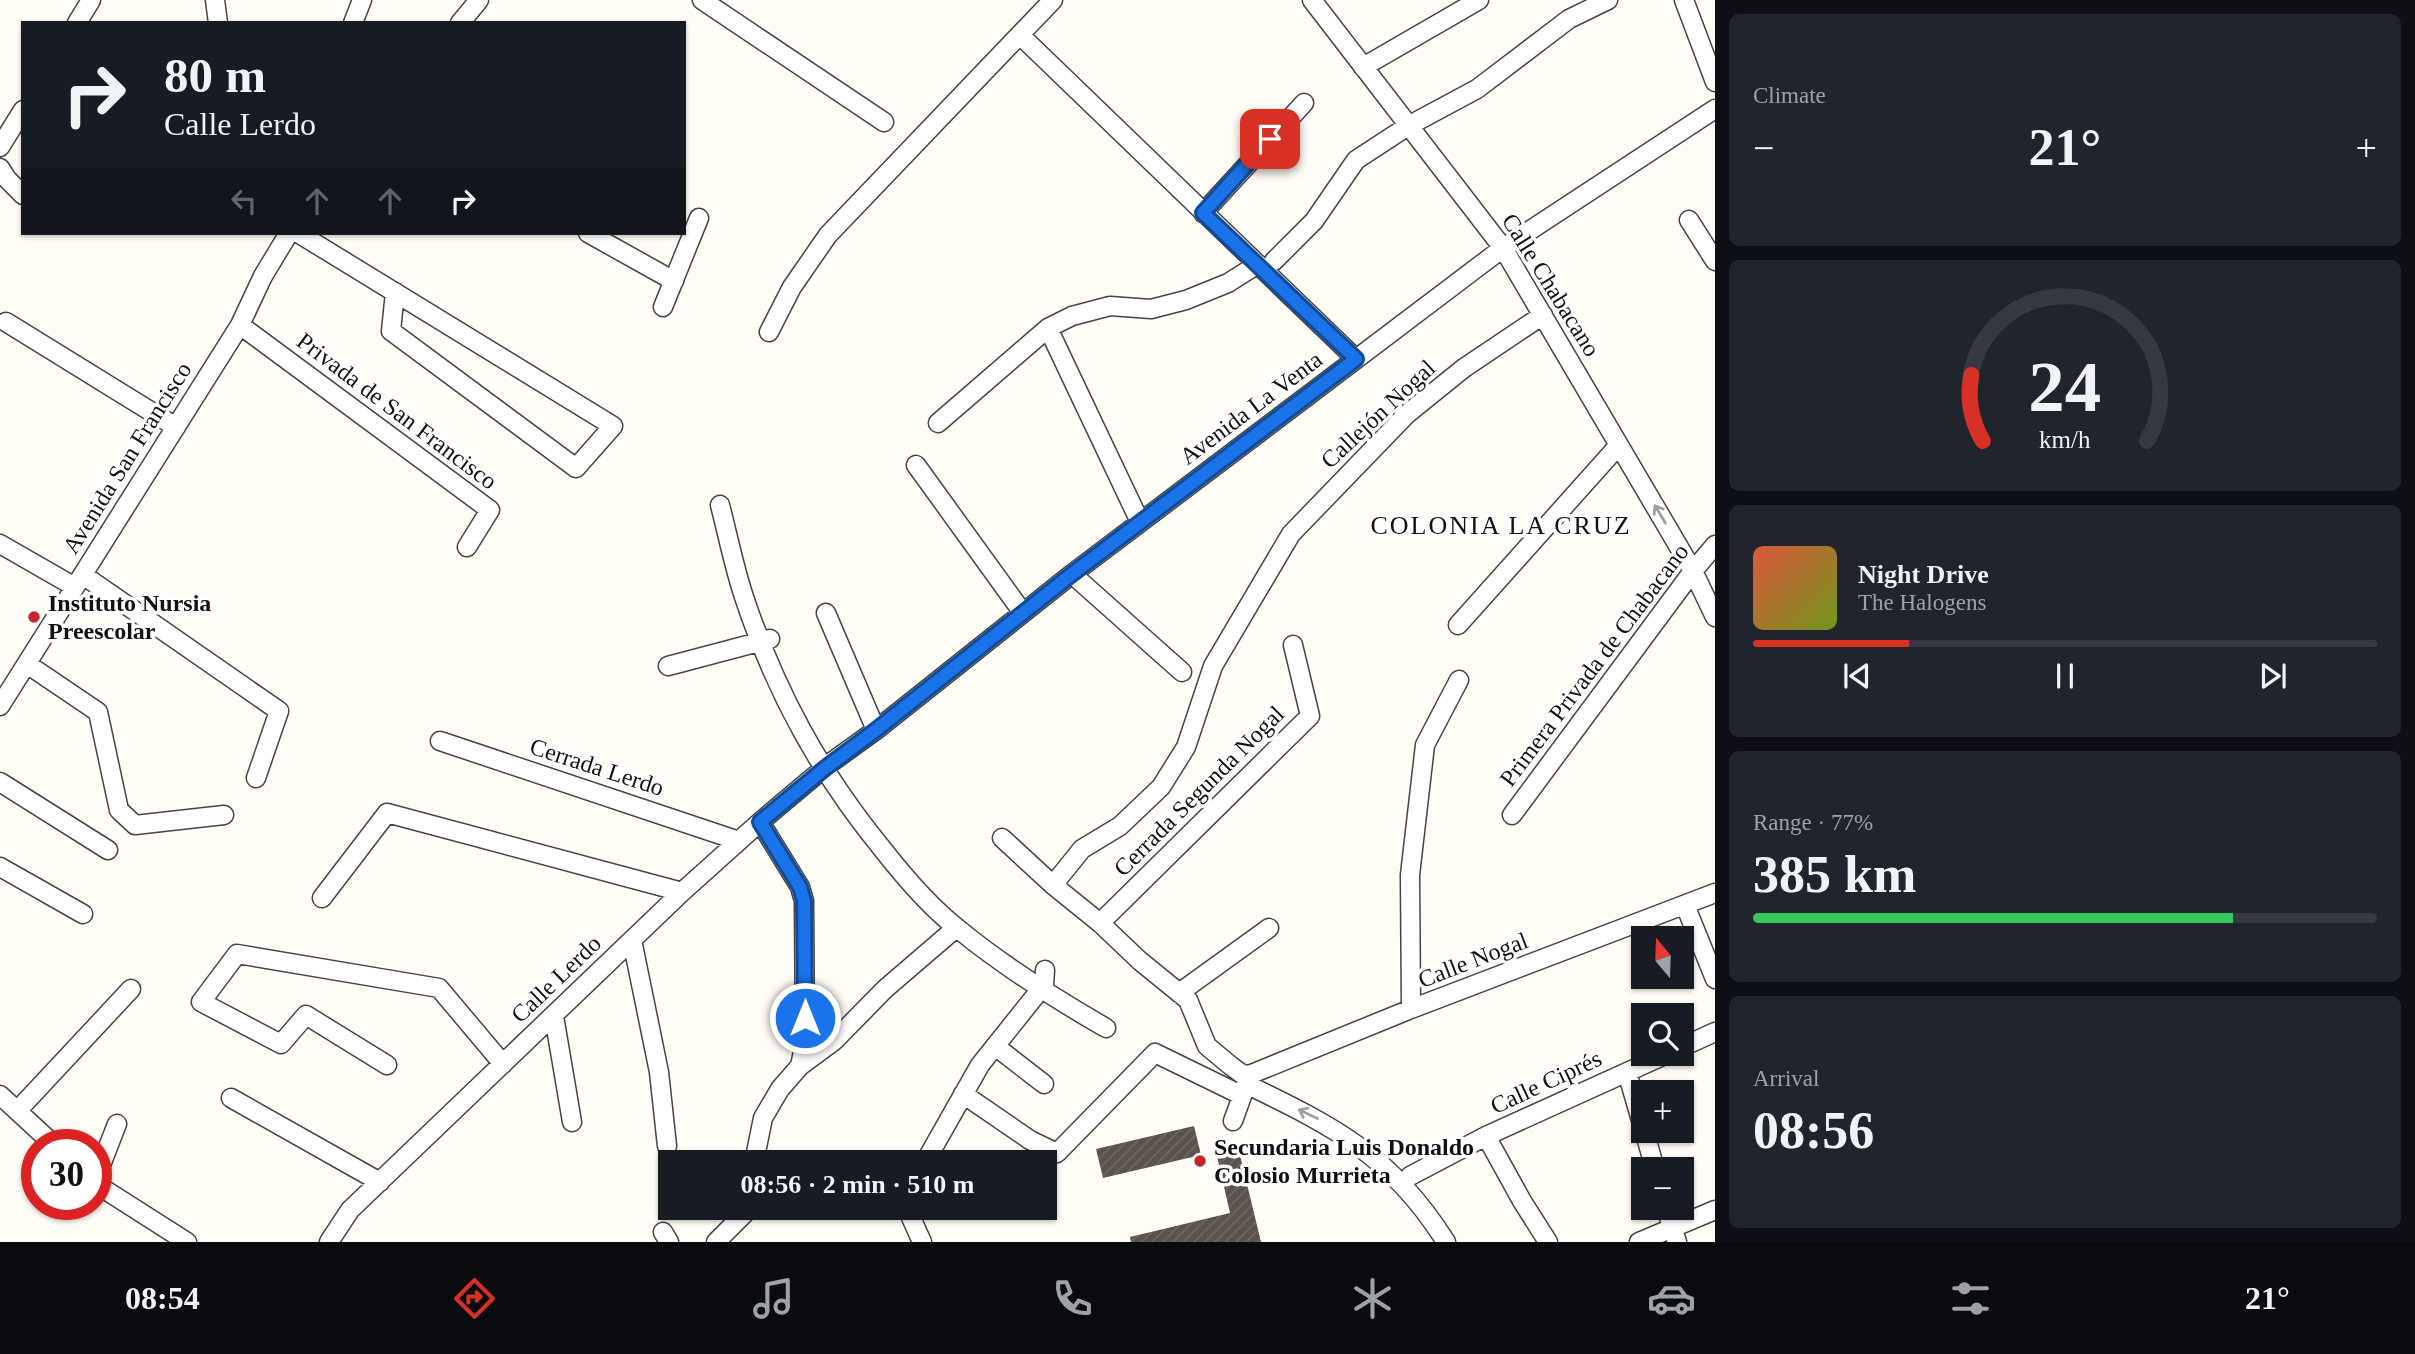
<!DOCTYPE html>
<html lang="en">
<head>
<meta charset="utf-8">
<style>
  body { margin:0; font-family:Georgia,serif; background:#20242c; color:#f1f3f6; height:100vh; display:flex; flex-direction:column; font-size:26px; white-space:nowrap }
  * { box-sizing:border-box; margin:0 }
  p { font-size:23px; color:#9ea1a6 }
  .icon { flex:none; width:38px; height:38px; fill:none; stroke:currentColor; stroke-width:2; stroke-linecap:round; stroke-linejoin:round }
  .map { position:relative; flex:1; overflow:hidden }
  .sheet { display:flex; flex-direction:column; gap:14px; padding:14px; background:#0d0f14; width:700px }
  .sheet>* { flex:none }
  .guide { position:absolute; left:21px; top:21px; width:665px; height:214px; border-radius:0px; box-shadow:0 2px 5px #0004; background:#171b24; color:#f1f3f6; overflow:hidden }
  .needle { width:46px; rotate:341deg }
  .tools { position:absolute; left:1631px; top:926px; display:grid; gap:14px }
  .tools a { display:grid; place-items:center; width:63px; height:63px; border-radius:0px; background:#171b24; box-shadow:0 2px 5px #0004; font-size:35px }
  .speed { position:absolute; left:21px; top:1129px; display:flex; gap:14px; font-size:35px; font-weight:700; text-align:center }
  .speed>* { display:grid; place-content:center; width:91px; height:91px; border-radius:50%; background:#171b24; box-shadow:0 2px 5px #0004; line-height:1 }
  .speed .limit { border:10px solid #d22; background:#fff; color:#111 }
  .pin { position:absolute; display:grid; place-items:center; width:60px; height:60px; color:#fff; margin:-30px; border-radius:14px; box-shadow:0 4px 10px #0006 }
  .me { position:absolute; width:77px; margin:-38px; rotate:0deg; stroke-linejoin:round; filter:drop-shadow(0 0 5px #0008) }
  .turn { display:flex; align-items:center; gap:24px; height:147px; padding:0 28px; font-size:32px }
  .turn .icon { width:91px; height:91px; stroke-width:2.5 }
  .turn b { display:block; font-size:49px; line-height:60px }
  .lanes { display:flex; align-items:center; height:66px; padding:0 28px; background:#0003; justify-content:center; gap:35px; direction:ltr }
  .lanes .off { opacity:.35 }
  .big { font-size:52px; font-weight:700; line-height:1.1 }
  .sheet .tile { flex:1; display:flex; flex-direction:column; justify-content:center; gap:10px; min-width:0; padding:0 24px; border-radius:10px; background:#20242c }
  .sheet .dial { align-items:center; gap:0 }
  .dial svg { height:182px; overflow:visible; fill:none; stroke:#363941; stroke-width:7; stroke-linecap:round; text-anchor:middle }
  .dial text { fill:#f1f3f6; stroke:none }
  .song { display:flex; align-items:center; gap:21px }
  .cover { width:84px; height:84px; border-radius:10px; background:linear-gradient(135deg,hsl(10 70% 55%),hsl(80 70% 35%)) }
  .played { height:7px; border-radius:4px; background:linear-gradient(90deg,#d93025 25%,#363941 25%) }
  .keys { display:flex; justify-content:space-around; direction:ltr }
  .heat { display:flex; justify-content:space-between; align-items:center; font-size:38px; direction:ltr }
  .charge { height:10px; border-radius:5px; background:linear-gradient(90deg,#34c759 77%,#363941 0) }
  .trip { position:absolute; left:658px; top:1150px; width:399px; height:70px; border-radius:0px; background:#171b24; box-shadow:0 2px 5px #0004; font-weight:700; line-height:70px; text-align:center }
  .tab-bar { display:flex; height:112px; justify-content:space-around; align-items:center; background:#090b0e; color:#9ea1a6 }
  .tab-bar .icon { width:49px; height:49px }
  .tab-bar .selected { color:#d93025 }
  .tab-bar b { font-size:32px; color:#f1f3f6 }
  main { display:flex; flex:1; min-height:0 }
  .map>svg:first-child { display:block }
  .building { fill:url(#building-hatch) }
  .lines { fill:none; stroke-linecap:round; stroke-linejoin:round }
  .minor-casing { stroke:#444; stroke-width:21 }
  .minor { stroke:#fff; stroke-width:18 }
  .oneway { stroke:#a0a0a0 }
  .route-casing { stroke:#114b97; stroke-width:18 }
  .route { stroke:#1a73e8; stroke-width:12 }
  .poi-dot { fill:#c4262e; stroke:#fff; stroke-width:2.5 }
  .labels { text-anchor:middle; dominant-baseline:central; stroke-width:7; stroke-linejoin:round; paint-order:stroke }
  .street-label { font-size:24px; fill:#111; stroke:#fff }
  .poi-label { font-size:24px; font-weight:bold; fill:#111; stroke:#fff; text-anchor:start }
  .neighbourhood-label { font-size:26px; letter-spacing:2px; fill:#111; stroke:#fff }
</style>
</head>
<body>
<main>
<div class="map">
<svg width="1715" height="1242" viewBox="0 0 1715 1242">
  <defs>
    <pattern id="building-hatch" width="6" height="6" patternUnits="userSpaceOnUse" patternTransform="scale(1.75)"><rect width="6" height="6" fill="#5a524d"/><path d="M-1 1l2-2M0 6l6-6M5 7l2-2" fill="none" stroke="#6d6662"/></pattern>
  </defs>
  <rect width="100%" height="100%" fill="#fffdf5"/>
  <path class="building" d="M1194,1126L1201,1155L1103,1178L1096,1149Z
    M1238,1147L1261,1242H1131L1130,1237L1230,1213L1216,1152Z"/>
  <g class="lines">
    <g class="minor-casing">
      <path id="minor" d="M215,0L218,23
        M702,0L884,122
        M1312,0L1503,248L1693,571L1715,617
        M1684,0L1715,82
        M77,23L91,0
        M353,23L362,0
        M460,23L479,0
        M1020,35L1356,359
        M1363,67L1479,0
        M0,147L23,110
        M0,168L7,179L23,195
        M1203,213L1304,103
        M1689,220L1715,261
        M298,233L613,426L576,468L391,331L395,292
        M588,233L674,281
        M1274,261L1314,221L1356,160L1408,126L1477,89L1569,19L1608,0
        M663,307L699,218
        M6,322L176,427
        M240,325L490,510L467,547
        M1048,328L1140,522
        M769,332L792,287L828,235L1053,0
        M938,423L1048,328L1072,316L1110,306L1151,309L1186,300L1228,283L1258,264
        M916,465L1023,613
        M720,505C728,536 734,567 744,597C776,693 820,773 884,851C906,879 929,906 957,928C1003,966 1054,998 1106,1028
        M0,544L75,587
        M1072,574L1182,672
        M83,575L279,711L256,778
        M826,613L876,730
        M1458,625L1619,445
        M27,664L98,712L119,810L135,825L224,815
        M668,666L770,639
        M0,706L240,325L263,276L289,233
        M440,741L739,841
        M0,782L108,850
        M1512,815L1693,571L1715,545
        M1002,838L1053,885L1100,923L1140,961L1188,1000L1207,1046L1231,1066L1242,1074L1249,1075
        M0,867L83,914
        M1053,885L1082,849L1120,826L1161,787L1186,747L1213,666L1291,534L1407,414L1464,368L1543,315
        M322,898L387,813L682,892
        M1685,905L1715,979
        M1100,923L1310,716L1293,645
        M632,940L659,1072L667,1146
        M1179,993L1269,928
        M1411,1009L1410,875L1425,745L1459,680
        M554,1016L572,1122
        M995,1046L1044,1084
        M1682,1047L1715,1032
        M387,1065L306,1015L281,1044L201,1002L237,954L439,988L503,1064
        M800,1066L834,1041L885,989L956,928
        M1627,1072L1643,1127
        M1249,1075L1411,1009L1715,893
        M1246,1084C1335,1127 1392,1156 1446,1242
        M963,1094L1030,1140L1057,1153L1155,1053L1241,1095
        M0,1095L53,1144
        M231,1098L380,1182
        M17,1111L131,989
        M1233,1121L1246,1085
        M1644,1130L1655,1169
        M1486,1136L1522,1201L1548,1242
        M754,1162L763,1118L780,1089L800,1066L805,1042L804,901L800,887L760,822
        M925,1162L980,1065L1044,985L1045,970
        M1410,1176L1486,1136L1667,1054
        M96,1178L117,1124
        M96,1184L187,1242
        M909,1208V1213L922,1242
        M1666,1208L1677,1242
        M663,1232L669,1242
        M329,1242L350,1210L682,892L760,822L829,764L876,730L1072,574L1503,248L1715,109
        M716,1242L744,1214L745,1208
        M1639,1242L1715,1210"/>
    </g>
    <use href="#minor" class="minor"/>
  </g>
  <defs><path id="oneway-shaft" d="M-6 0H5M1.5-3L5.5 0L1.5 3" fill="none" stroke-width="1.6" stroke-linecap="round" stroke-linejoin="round" transform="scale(1.75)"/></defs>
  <g class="oneway">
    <use href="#oneway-shaft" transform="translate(1660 514) rotate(-121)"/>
    <use href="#oneway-shaft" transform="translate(1308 1114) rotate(-154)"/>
  </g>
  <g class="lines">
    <g class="route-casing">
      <path id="route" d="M805,1018L804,901L800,887L760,822L824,769L876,730L1072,574L1356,359L1203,213L1270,139"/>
    </g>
    <use href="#route" class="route"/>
  </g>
  <g class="poi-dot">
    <circle cx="34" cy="617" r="7"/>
    <circle cx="1200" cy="1161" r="7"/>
  </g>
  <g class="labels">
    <g class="street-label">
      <text transform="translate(1551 285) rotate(58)">Calle Chabacano</text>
      <text transform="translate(1251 408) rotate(-37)">Avenida La Venta</text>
      <text transform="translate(397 411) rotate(37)">Privada de San Francisco</text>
      <text transform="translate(1378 414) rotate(-43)">Callejón Nogal</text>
      <text transform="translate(127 458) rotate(-58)">Avenida San Francisco</text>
      <text transform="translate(1594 665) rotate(-53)">Primera Privada de Chabacano</text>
      <text transform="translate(597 767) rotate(18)">Cerrada Lerdo</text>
      <text transform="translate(1199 791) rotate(-45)">Cerrada Segunda Nogal</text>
      <text transform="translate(1473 960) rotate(-21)">Calle Nogal</text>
      <text transform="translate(556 979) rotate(-44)">Calle Lerdo</text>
      <text transform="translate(1546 1082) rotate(-25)">Calle Ciprés</text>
    </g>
    <g class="poi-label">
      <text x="48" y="603">Instituto Nursia<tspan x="48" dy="28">Preescolar</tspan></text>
      <text x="1214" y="1147">Secundaria Luis Donaldo<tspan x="1214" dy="28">Colosio Murrieta</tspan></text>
    </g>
    <g class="neighbourhood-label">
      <text x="1501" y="525">COLONIA LA CRUZ</text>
    </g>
  </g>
</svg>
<div class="tools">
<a><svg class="needle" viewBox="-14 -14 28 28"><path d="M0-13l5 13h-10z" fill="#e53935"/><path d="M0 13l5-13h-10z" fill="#9ea1a6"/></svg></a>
<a><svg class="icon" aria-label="search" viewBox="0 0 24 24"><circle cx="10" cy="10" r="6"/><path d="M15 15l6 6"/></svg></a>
<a>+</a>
<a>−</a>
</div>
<div class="speed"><div class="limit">30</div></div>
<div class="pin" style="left:1270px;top:139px;background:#d93025"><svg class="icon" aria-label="arrive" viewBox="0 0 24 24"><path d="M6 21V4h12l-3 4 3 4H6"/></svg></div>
<svg class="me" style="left:805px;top:1018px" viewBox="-20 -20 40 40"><circle r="17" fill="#1a73e8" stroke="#fff" stroke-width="3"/><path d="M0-11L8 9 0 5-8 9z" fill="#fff"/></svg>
<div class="trip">08:56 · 2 min · 510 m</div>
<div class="guide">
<div class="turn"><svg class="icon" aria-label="right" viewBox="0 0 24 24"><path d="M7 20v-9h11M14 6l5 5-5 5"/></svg><div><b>80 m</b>Calle Lerdo</div></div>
<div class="lanes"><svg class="icon off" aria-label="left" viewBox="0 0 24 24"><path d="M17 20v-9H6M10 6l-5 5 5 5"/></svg><svg class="icon off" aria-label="ahead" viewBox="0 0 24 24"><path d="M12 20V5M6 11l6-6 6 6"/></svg><svg class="icon off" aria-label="ahead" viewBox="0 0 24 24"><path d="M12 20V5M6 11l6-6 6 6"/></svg><svg class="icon" aria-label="right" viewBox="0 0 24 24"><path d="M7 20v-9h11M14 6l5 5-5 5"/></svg></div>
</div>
</div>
<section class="sheet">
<div class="tile"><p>Climate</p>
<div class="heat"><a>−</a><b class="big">21°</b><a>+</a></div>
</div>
<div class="tile dial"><svg viewBox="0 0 100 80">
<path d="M14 69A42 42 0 1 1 86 69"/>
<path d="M14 69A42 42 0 0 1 9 40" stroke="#d93025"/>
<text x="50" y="56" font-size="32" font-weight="700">24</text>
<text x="50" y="72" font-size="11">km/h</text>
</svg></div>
<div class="tile">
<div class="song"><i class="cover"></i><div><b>Night Drive</b><p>The Halogens</p></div></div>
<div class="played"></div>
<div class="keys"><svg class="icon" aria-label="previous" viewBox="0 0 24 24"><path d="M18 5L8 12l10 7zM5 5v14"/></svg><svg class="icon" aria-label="pause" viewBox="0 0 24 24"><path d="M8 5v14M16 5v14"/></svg><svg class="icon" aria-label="next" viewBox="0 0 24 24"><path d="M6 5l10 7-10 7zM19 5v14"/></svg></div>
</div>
<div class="tile"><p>Range · 77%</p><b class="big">385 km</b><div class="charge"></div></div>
<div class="tile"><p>Arrival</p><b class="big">08:56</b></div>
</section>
</main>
<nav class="tab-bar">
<b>08:54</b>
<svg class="icon selected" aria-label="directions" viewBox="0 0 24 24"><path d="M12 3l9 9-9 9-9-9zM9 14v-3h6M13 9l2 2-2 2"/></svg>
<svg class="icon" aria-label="music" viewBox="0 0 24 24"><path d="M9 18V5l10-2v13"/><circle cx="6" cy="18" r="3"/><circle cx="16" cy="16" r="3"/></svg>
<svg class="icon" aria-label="phone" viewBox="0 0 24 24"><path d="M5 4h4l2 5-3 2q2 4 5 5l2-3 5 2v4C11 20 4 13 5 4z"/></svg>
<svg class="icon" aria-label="climate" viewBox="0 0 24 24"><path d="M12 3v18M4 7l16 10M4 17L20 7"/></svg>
<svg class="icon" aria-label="car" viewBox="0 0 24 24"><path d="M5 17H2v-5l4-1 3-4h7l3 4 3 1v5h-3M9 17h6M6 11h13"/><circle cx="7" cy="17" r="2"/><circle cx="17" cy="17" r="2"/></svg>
<svg class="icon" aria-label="filters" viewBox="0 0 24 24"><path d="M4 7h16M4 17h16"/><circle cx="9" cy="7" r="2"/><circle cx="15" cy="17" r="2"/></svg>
<b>21°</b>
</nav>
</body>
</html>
